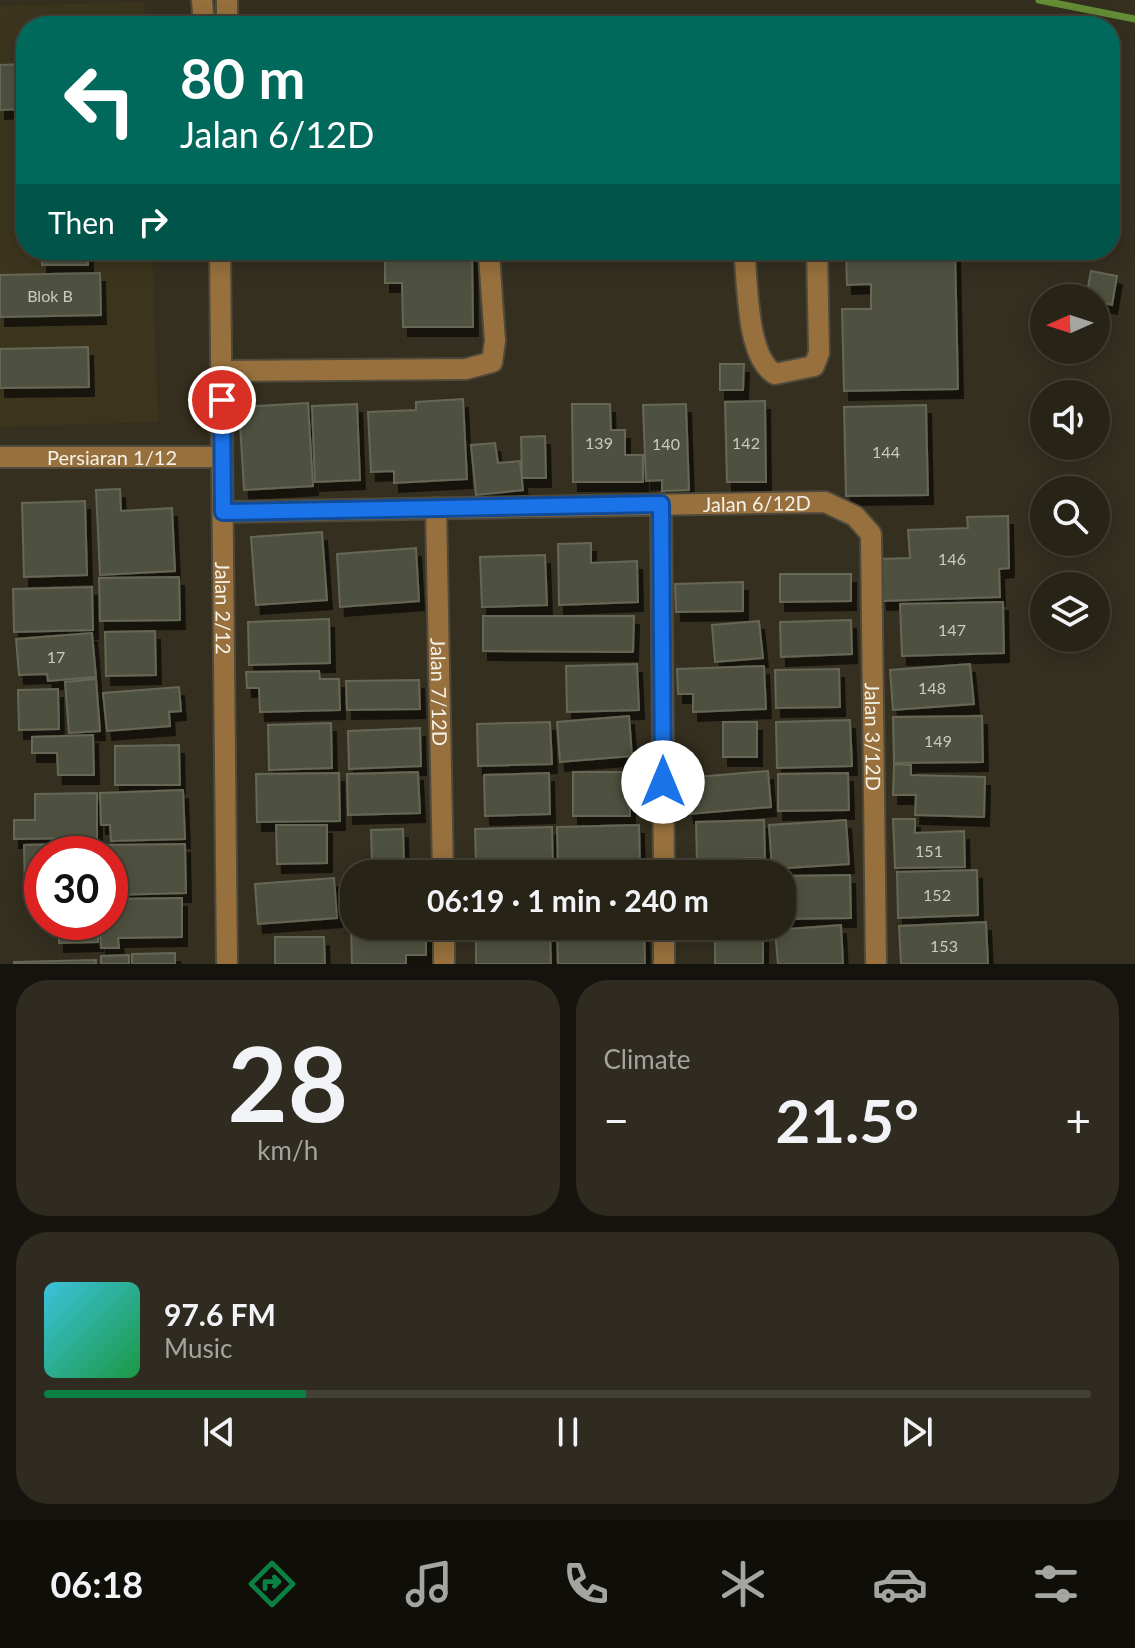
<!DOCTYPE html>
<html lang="en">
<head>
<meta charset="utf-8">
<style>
  body { margin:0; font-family:Lato,sans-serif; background:#2f2b20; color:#f1f3f6; height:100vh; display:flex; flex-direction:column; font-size:30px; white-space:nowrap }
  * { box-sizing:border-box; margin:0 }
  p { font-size:26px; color:#a4a4a1 }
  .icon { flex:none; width:44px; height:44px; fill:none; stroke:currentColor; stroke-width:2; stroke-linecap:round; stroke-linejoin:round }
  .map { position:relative; height:964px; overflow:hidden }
  .side { display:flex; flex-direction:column; gap:16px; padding:16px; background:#15130d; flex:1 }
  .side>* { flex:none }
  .banner { position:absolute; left:16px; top:16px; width:1104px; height:244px; border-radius:32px; box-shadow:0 4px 20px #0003,0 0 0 2px #434036; background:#00695c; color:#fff; overflow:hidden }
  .needle { width:52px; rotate:267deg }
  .tools { position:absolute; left:1030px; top:284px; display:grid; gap:16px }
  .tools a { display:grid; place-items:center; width:80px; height:80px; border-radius:50%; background:#272317; box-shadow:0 4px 20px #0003,0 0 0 2px #434036; font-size:40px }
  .speed { position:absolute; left:24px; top:836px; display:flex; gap:16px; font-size:40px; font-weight:700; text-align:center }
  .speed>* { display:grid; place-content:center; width:104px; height:104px; border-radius:50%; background:#272317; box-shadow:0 4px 20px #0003,0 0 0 2px #434036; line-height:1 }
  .speed .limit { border:12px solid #d22; background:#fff; color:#111 }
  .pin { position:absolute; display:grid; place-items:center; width:68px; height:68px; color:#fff; margin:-34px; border:4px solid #fff; border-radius:50%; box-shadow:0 2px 8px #0007 }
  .me { position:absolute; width:88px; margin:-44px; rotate:0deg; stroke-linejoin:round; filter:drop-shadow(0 0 6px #0008) }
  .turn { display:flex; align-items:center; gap:28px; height:168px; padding:0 32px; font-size:36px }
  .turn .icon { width:104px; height:104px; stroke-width:2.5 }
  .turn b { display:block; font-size:56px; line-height:68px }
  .then { display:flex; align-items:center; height:76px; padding:0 32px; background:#0003; gap:16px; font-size:30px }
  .big { font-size:60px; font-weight:700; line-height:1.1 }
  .side .tile { flex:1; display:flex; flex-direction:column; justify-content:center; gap:12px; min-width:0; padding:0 28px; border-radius:32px; background:#2f2b20 }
  .side .dial { align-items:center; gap:0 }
  .dial b { font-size:104px; line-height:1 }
  .song { display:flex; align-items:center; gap:24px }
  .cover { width:96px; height:96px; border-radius:12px; background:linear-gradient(135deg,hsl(190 70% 55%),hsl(140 70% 35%)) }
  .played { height:8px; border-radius:4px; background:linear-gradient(90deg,#0b8043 25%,#434036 25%) }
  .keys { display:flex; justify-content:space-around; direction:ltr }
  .heat { display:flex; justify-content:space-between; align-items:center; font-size:44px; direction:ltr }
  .side .tiles { flex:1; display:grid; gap:16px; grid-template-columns:1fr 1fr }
  .tile:last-child { grid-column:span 2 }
  .trip { position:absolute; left:340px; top:860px; width:456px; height:80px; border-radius:32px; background:#272317; box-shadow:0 4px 20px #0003,0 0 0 2px #434036; font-weight:700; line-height:80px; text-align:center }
  .tabs { display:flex; height:128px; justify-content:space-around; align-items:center; background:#100e09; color:#a4a4a1 }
  .tabs .icon { width:56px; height:56px }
  .tabs .active { color:#0b8043 }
  .tabs b { font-size:36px; color:#f1f3f6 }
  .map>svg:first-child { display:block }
  .built { fill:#3c351e }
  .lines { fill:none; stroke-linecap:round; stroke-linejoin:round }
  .stream { stroke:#648d35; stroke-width:7 }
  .building { fill:#505140; stroke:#666755; stroke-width:2; filter:url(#shadow) }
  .minor-casing { stroke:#4f4a3b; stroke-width:24 }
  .minor { stroke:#97703d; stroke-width:20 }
  .route-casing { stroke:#114b97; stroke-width:20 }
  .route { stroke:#1a73e8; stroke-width:14 }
  .labels { text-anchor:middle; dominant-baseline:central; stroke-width:8; stroke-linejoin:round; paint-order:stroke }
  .number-label { font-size:16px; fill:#cccabe }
  .street-label { font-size:20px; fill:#f5f2e8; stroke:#1a1710 }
</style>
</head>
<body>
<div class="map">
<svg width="1135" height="964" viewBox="0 0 1135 964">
  <defs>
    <filter id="shadow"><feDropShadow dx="5" dy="9" stdDeviation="0" flood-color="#0009"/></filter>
  </defs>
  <rect width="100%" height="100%" fill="#342f1f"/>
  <path class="built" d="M144,2L145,26H26V250H152L158,422L0,427V6Z"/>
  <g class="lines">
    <path class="stream" d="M1039,0L1135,19"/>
  </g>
  <path class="building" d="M26,64V109L0,110V65Z
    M42,250H88V265H42Z
    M401,250H472L473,327H403L402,283H385V253Z
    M846,250H955L958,389L844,391L842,309H871V284L847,285Z
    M1091,271L1117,276L1112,305L1086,298Z
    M100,273L101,315L0,317V275Z
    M88,347L89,387L0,388V349Z
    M720,364H744L743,390H720Z
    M463,399L467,479L394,483V471L371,472L368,412L416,410V402Z
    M765,401L766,482H727L725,402Z
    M308,403L313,486L244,490L239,407Z
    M357,404L360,480L315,482L312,406Z
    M572,404H610L611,430H625V455H643V482H573Z
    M686,404L689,490L662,491V480L646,481L643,405Z
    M926,405L928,495L846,496L844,407Z
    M545,436L546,478H522L521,437Z
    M495,443L498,463L520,461L523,490L476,495L471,445Z
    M120,489L121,511L172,508L175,571L100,575L96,490Z
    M85,501L87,575L24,577L22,503Z
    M1008,516L1009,568L999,569L1000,597L882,601L880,559L910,558L908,530L968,528L967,517Z
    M322,532L327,600L256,605L251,537Z
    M591,543V563L637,561L638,602L559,605L558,544Z
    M416,548L419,601L340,607L337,554Z
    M545,555L547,605L482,607L480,557Z
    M780,574H851V601L780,602Z
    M179,577L180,620L100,621L99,578Z
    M743,582V611L676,612L675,584Z
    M92,587L93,630L14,632L13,589Z
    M1003,602L1004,653L902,656L900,604Z
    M483,616H634L633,652L483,651Z
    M329,619L330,663L249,665L248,622Z
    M851,620L852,654L781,657L780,622Z
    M759,621L763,658L715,662L712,625Z
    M155,631L156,675L106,676L105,632Z
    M92,633L96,677L48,681L47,674L19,675L16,639Z
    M637,664L639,710L567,712L566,666Z
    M970,664L974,704L893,710L890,670Z
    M764,666L766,709L693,712V694H678L677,669Z
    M839,669L840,707L776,708L775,670Z
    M319,671L320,679H339L340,710L260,712L259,688H247L246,672Z
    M96,679L100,731L69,733L65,682Z
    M419,680L420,709L347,710L346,681Z
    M179,687L181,711L169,712L170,726L107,731L103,693Z
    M58,689L59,729L19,730L18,690Z
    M629,716L632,756L560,762L557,722Z
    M982,716L983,762L894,763L893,717Z
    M850,720L852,766L777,768L776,722Z
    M550,722L552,764L478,766L477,724Z
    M723,722H757V757H723Z
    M331,723L332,768L269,770L268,725Z
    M420,728L421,766L349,769L348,731Z
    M93,735L94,775H58L57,753H32V737Z
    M179,745L180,785H115V746Z
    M894,764L911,765V775L985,777L984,817L915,815L916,795H893Z
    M768,771L771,807L689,814L685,778Z
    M418,772L420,813L348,815L347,774Z
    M573,772H630V816H573Z
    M339,773L340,821L257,822L256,774Z
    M549,773L550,814L485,816L484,775Z
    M848,773L849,810L778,811V774Z
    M183,790L185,839L111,841L110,825H101L100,793Z
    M97,793V838L14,839V820H35V794Z
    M893,819H915V833L964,831L965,867L895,868Z
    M764,820L765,858L697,860L696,822Z
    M846,820L849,864L772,869L769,825Z
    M276,825H327V863L277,864Z
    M639,825L640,866L558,868L557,827Z
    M552,827L553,872H535V861L476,862L475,829Z
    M403,829L404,863L372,864L371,830Z
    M94,843V854H42V892L25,893L24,845Z
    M185,844L186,893L110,895V854H106V845Z
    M764,866V874H690V867Z
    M977,870L978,915L898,918L897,872Z
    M850,875L851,918L782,919V876Z
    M334,878L337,918L258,924L255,884Z
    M182,898V937L118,938L119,948H101L100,922H110V899Z
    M59,922H98V942L59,943Z
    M986,922L988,964H901L899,926Z
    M841,925L843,964H778L775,930Z
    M426,926V955H406V964H352L351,928Z
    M644,926L645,964H558L557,928Z
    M715,927H763V964H715Z
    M499,929H550L551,964H476V937H499Z
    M275,937H324L325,964H275Z
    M175,953V964H132V954Z
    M129,955V964H101V956Z
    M96,960V964H14V962Z"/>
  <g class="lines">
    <g class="minor-casing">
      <g id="minor">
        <path d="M202,0L204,26"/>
        <path d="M227,26V0"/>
        <path id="s1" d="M220,250L227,964"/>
        <path d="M744,250C748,283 746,357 775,374L814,366L819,353L817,250"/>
        <path d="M221,371L466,369L492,362L495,341L489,255L492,250"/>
        <path id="s2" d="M0,457H222"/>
        <path d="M661,504L664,874"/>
        <path id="s3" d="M436,508L443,874"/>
        <path id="s4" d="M223,512L825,502L855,516L871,534L876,964"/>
        <path d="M444,926V964"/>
        <path d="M664,926V964"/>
      </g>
    </g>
    <use href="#minor" class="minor"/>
  </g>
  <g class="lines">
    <g class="route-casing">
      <path id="route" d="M222,400L223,512L661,504L663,782"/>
    </g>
    <use href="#route" class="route"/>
  </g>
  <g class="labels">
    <g class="number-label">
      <text x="50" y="295">Blok B</text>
      <text x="599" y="442">139</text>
      <text x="746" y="442">142</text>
      <text x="666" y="443">140</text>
      <text x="886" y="451">144</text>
      <text x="952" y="558">146</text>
      <text x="952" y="629">147</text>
      <text x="56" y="656">17</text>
      <text x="932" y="687">148</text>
      <text x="938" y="740">149</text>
      <text x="929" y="850">151</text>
      <text x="937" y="894">152</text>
      <text x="944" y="945">153</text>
    </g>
    <g class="street-label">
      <text stroke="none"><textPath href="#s2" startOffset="112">Persiaran 1/12</textPath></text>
      <text stroke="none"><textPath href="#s4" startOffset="534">Jalan 6/12D</textPath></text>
      <text stroke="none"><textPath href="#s1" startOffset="358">Jalan 2/12</textPath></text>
      <text stroke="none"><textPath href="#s3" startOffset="184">Jalan 7/12D</textPath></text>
      <text stroke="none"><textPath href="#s4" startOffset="862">Jalan 3/12D</textPath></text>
    </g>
  </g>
</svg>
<div class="tools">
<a><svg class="needle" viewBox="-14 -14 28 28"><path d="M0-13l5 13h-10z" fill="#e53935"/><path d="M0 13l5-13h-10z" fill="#a4a4a1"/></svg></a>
<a><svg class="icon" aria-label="sound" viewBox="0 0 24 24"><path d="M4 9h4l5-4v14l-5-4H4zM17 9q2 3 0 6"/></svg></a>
<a><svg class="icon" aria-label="search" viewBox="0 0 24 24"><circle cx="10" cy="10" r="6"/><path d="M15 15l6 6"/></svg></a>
<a><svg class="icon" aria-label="layers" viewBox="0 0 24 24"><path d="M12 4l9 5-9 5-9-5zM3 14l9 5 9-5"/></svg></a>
</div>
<div class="speed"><div class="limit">30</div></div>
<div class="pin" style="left:222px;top:400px;background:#d93025"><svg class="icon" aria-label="arrive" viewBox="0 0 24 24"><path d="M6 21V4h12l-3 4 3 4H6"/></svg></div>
<svg class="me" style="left:663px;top:782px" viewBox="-20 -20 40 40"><circle r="19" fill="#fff"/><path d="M0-13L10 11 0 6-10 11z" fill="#1a73e8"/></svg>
<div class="trip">06:19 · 1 min · 240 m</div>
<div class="banner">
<div class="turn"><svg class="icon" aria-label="left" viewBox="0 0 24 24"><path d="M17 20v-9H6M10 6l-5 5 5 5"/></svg><div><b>80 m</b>Jalan 6/12D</div></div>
<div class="then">Then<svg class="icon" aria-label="right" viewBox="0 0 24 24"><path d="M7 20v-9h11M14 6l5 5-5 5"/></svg></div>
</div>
</div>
<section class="side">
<div class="tiles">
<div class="tile dial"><b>28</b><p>km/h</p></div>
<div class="tile"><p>Climate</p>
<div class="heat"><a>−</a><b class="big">21.5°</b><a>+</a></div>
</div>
<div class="tile">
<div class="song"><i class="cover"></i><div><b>97.6 FM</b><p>Music</p></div></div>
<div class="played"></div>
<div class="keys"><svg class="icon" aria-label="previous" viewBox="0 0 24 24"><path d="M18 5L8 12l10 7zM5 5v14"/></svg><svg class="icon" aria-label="pause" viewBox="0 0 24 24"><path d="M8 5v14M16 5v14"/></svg><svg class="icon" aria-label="next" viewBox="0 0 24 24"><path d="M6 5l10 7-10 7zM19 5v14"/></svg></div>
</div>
</div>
</section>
<nav class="tabs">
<b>06:18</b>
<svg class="icon active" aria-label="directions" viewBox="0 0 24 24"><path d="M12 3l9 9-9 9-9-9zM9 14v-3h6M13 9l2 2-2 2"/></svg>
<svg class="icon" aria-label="music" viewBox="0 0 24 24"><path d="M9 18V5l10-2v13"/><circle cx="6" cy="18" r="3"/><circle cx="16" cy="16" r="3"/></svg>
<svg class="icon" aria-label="phone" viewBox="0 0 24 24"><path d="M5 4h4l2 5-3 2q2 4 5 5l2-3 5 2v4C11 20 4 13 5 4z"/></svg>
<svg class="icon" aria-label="climate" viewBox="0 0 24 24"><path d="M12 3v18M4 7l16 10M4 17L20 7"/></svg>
<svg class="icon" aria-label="car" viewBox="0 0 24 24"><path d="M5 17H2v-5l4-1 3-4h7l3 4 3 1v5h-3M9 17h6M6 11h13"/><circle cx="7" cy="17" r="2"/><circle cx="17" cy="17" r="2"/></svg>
<svg class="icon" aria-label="filters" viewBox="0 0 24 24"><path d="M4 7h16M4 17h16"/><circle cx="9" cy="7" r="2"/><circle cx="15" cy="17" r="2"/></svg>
</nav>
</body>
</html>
